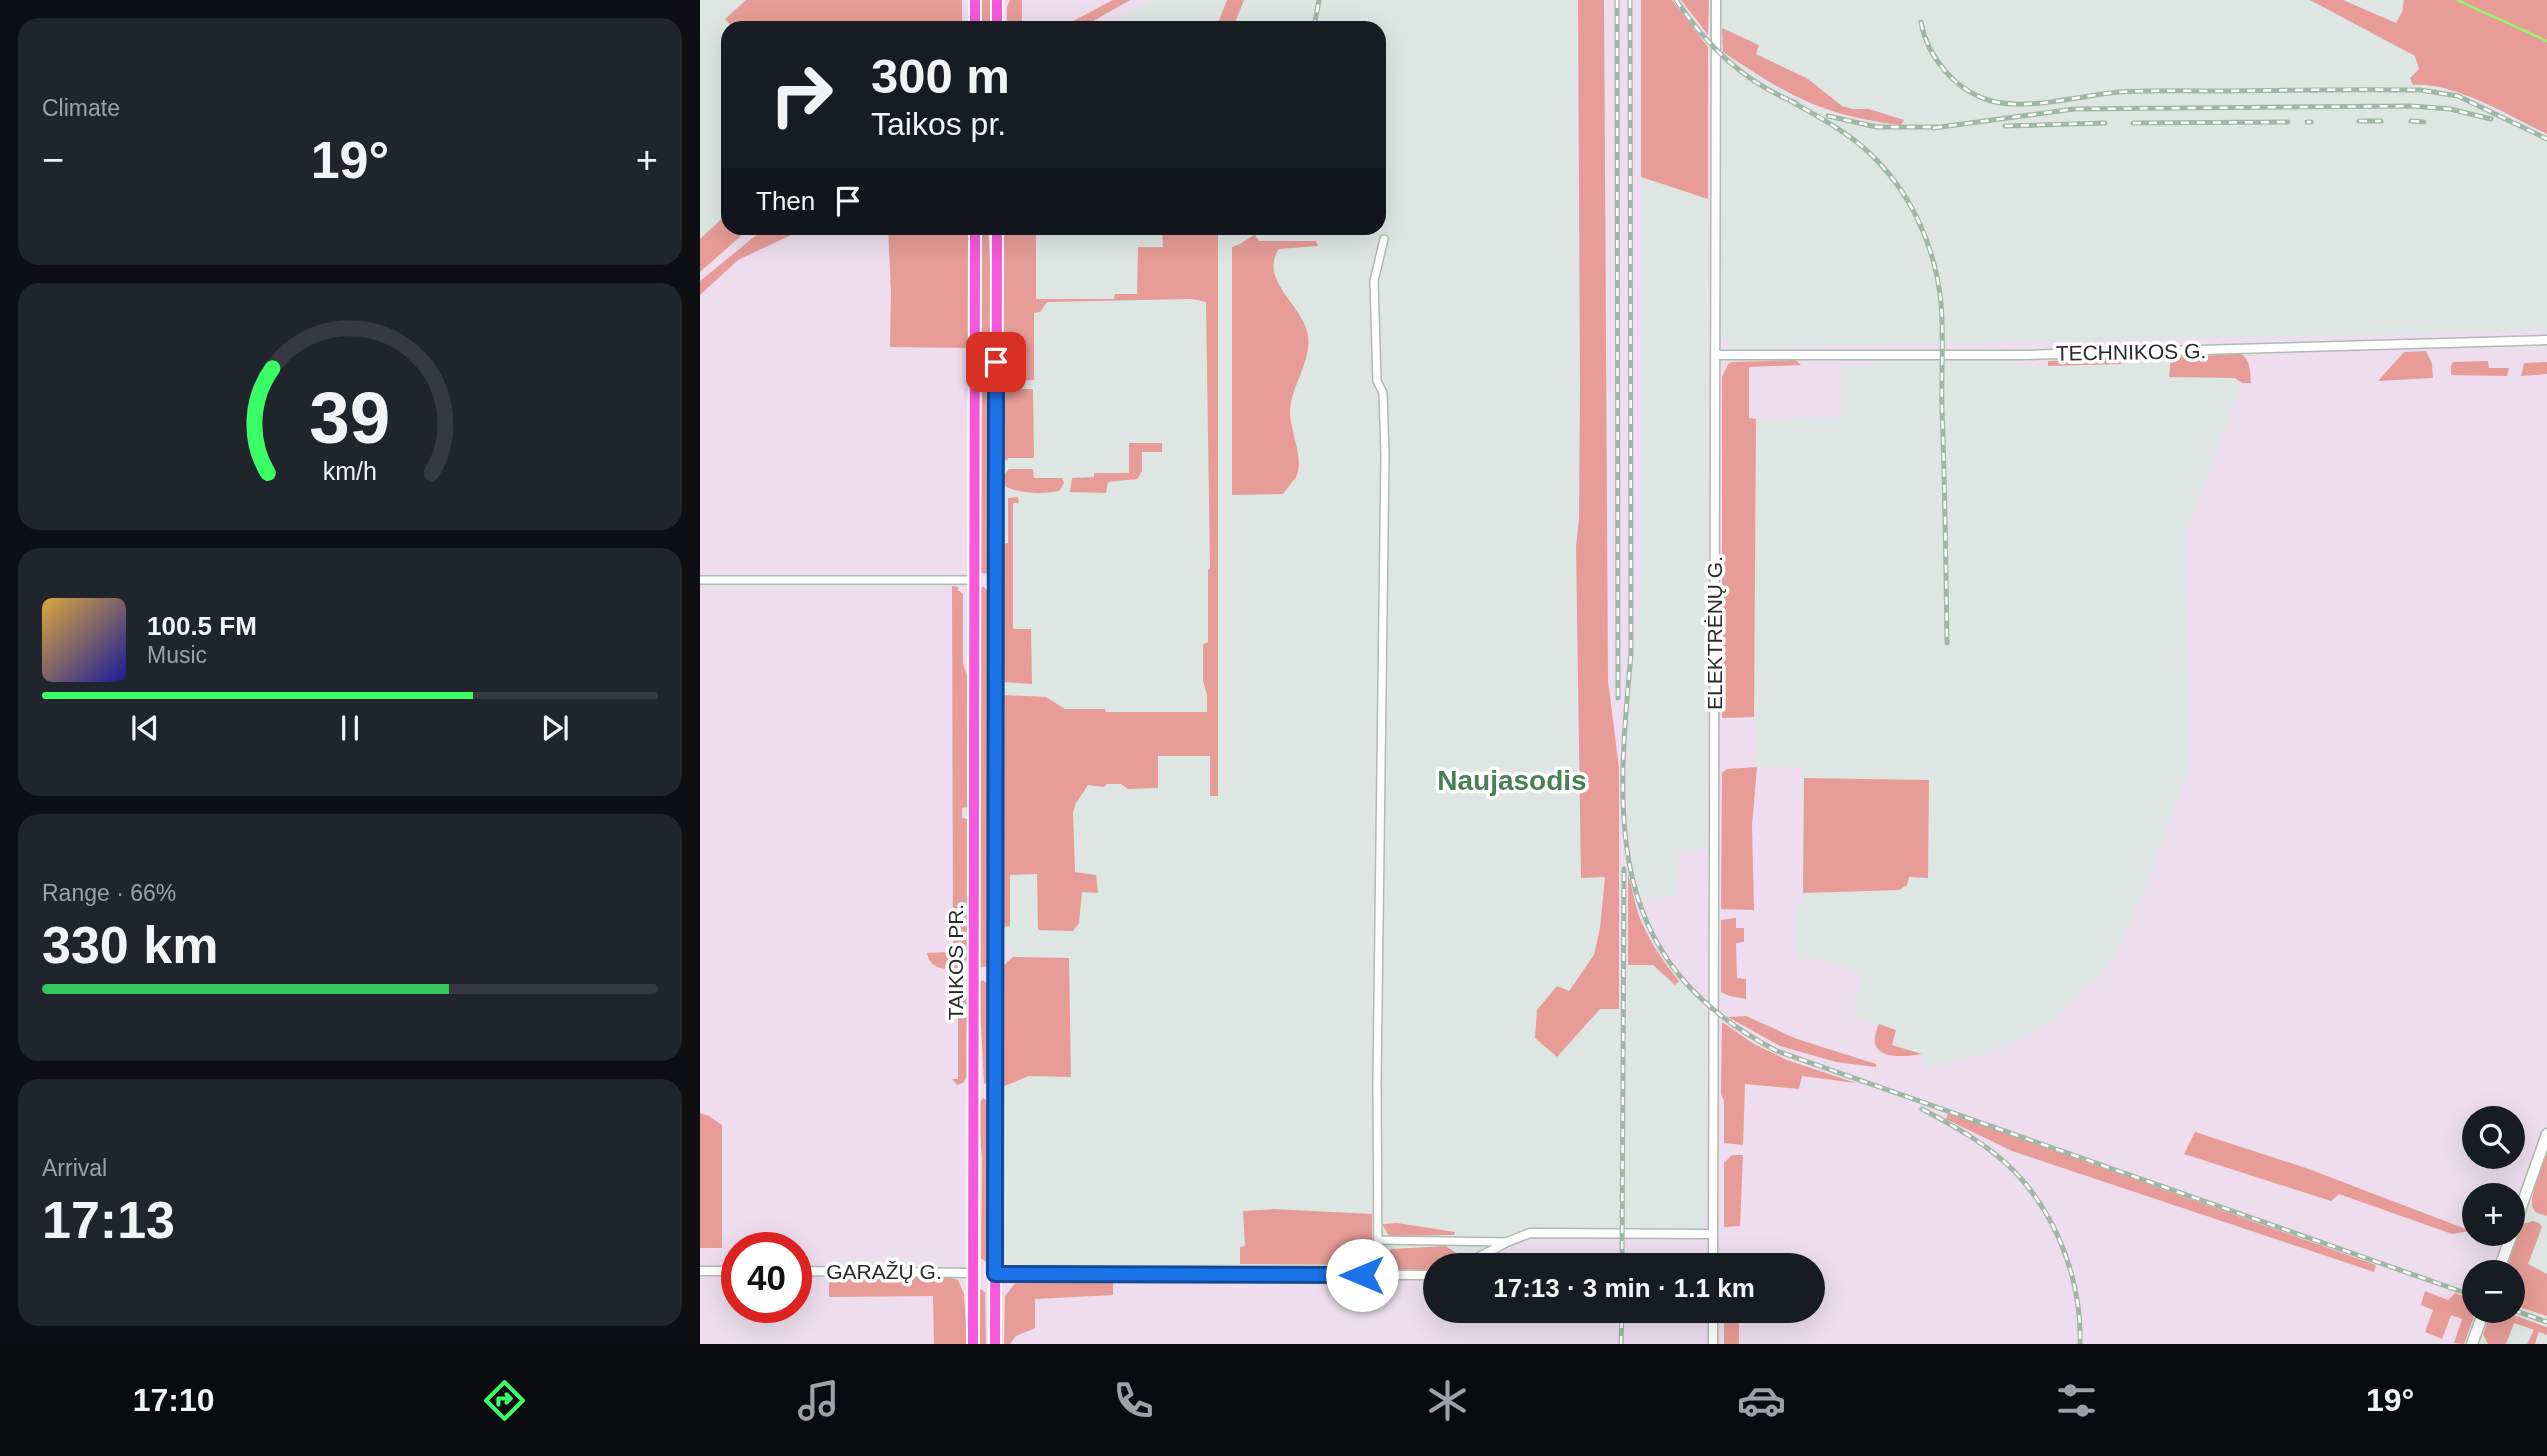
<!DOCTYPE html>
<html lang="en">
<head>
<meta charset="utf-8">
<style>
  body { margin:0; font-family:Arial,sans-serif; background:#20242c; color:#f1f3f6; height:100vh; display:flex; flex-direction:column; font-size:26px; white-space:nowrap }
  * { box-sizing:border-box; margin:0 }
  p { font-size:23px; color:#9ea1a6 }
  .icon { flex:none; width:38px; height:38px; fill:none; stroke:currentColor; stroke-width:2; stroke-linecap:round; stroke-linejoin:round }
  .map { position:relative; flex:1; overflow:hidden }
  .sheet { display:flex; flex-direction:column; gap:18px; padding:18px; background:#0d0f14; width:700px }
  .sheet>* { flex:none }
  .guide { position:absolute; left:21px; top:21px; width:665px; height:214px; border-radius:21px; box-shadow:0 7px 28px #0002; background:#171b24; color:#f1f3f6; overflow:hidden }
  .fabs { position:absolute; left:1762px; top:1106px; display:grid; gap:14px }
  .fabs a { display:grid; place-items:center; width:63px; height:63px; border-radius:50%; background:#171b24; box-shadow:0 7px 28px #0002; font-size:35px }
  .speed { position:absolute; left:21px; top:1232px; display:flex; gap:14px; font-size:35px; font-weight:700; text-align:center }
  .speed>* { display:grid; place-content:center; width:91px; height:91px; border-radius:50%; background:#171b24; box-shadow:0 7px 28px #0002; line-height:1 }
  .speed .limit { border:10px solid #d22; background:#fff; color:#111 }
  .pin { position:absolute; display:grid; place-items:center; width:60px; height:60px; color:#fff; margin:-30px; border-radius:14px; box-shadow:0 4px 10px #0006 }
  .me { position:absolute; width:77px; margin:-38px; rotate:270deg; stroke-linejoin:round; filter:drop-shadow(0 0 5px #0008) }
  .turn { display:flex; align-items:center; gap:24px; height:147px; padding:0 35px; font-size:32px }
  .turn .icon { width:91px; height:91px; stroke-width:2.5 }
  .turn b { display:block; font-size:49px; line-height:60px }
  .then { display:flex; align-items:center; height:66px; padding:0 35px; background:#0003; gap:14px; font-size:26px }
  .big { font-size:52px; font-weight:800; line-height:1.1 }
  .sheet .card { flex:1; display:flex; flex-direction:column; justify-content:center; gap:10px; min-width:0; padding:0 24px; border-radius:21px; background:#20242c }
  .sheet .dial { align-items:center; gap:0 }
  .dial svg { height:182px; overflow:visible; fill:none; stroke:#363941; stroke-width:7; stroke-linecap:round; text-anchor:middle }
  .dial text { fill:#f1f3f6; stroke:none }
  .song { display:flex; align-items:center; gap:21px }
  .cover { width:84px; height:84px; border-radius:10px; background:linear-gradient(135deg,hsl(40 70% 55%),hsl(240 70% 35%)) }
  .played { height:7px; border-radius:4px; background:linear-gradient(90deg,#39ff64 70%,#363941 70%) }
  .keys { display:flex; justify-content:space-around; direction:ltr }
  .heat { display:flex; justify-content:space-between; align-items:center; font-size:38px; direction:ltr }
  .charge { height:10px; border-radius:5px; background:linear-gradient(90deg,#34c759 66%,#363941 0) }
  .trip { position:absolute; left:723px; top:1253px; width:402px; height:70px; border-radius:35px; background:#171b24; box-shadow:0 7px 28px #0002; font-weight:800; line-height:70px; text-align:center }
  .tab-bar { display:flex; height:112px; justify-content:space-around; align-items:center; background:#090b0e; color:#9ea1a6 }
  .tab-bar .icon { width:49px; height:49px }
  .tab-bar .selected { color:#39ff64 }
  .tab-bar b { font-size:32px; color:#f1f3f6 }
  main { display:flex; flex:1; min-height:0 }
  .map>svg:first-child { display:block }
  .industrial { fill:#dee6e3; fill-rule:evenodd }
  .green { fill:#e79c97 }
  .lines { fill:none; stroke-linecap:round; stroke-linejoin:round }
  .stream { stroke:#98f56b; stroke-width:2.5 }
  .minor-casing { stroke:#adbcb0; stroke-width:10 }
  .tertiary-casing { stroke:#adbcb0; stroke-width:11 }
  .secondary-casing { stroke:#adbcb0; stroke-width:13 }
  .primary-casing { stroke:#fff; stroke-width:14 }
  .minor { stroke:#fff; stroke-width:7 }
  .tertiary { stroke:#fff; stroke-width:8 }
  .secondary { stroke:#fff; stroke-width:10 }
  .primary { stroke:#f858dc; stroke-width:10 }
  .rail-casing { stroke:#9fb7a5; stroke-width:5 }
  .rail { stroke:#fff; stroke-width:2.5; stroke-dasharray:8; stroke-linecap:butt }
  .route-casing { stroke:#114b97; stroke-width:18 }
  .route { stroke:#1a73e8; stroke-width:12 }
  .labels { text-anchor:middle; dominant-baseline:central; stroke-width:7; stroke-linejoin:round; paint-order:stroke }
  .street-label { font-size:21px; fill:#2b2b2b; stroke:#fff }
  .district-label { font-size:28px; font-weight:bold; fill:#497f55; stroke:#fff }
</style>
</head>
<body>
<main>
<section class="sheet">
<div class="card"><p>Climate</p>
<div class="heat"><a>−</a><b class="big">19°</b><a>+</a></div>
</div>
<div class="card dial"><svg viewBox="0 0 100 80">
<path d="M14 69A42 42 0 1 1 86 69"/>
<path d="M14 69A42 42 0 0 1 16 23" stroke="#39ff64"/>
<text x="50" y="56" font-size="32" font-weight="700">39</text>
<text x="50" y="72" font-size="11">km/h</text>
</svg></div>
<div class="card">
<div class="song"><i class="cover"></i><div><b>100.5 FM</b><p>Music</p></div></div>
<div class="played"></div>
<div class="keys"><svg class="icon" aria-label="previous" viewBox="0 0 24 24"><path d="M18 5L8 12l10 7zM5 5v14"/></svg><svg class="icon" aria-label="pause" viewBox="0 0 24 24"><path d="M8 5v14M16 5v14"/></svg><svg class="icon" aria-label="next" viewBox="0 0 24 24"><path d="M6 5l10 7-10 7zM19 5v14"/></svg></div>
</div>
<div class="card"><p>Range · 66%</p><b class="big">330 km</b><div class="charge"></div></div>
<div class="card"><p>Arrival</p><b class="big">17:13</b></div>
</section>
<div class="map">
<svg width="1847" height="1344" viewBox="0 0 1847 1344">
  <rect width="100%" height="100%" fill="#edddee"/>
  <path class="industrial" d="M0,0H46L26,19L33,28H28V213L0,239Z
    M451,0H527L516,28H400Z
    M544,0H878L880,389L879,518L876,547L881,877H905L900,928L894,955L869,992L857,1057L900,1009H919L920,1228H830L760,1265H735V1271L318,1266L307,1261L303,1257V1248H300L302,1087L329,1076H371L369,958L313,957L312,949L304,942L305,874L301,863V566L305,543V506L302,482V228H491L493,299L507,301L511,567L517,560L518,228H531L532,237L539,238L541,228H679V28H533ZM559,241H616L618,246L579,249L573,265L574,276L585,293L596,388L590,412L595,437L597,475L589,484L532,494V247Z
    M1023,0H1610L1715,56L1719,69L1728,84L1775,99L1847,134V331L1035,348L1030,346L1024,340L1022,334L1023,52L1070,84L1121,109L1160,120L1169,109H1152L1142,106L1108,79L1056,54L1058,45L1022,28Z
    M1643,0H1704L1702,12L1697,23Z
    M941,177L1008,199L1006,850H979L978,895L942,900L933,863L927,815L928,717L941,582Z
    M1174,361L1299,362L1316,363L1319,366L1470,363V377L1535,378L1542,383L1485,536L1489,767L1450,875L1418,949L1402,974L1371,1004L1345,1025L1319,1041L1290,1052L1225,1068L1222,1054L1192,1045L1196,1030L1155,1017L1156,1011L1153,1009L1163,974L1113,958L1097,959L1096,903H1103L1102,767H1057V717H1054L1056,419L1141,418V365H1173Z
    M928,965H953L975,985L979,981L1006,1009L1005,1221L997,1229L925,1228Z
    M1847,1154V1274L1828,1264L1823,1224Z
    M1813,1305L1847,1316V1344H1780L1792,1311H1813Z"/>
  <path class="green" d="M46,0H262V28H33L25,19Z
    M280,0H292V28H280Z
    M310,0H322V28H307V7Z
    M413,0H430L381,28H360Z
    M527,0H544L533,28H516Z
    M878,0H904L908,681L919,768V1009H900L857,1057L835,1038L837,1010L857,986L869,991L894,955L900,928L905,877L881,878L876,547L879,518L880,389Z
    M941,0H972L1008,47V199L941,177Z
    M981,0H1009L1008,35Z
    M1610,0H1643L1696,23L1702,12L1704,0H1847V134C1809,116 1755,82 1713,85L1710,78L1719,69L1715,56Z
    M1022,28L1059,45L1056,54L1108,79L1142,106L1152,109H1169L1204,120L1201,125C1123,116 1087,95 1023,52Z
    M28,213V228H50L0,272V239Z
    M65,228H106L38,260L0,295V281Z
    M188,228H269L270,348L190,347L191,293Z
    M280,228H288L292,293L291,574L279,573Z
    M302,228H336V299H414L415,294H437L438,247H463L462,228H518V796H510V756H458V788L428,789L421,784H407L404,787L388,785L376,803L373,812L375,872L396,875L398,893L382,892L379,923L373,931L338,930L337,874L310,875V926L304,927L300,698L304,695L346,697L365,709H405L406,712H507V695L503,681V644L508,642V570L510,568L506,302L492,299L347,302L340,312L334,313V380L308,381L301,374Z
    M555,235L559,241H616L618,246L579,249C558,280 603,305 608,335C612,362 590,387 590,413C590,430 605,461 596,477C592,483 587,488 583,494L532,495V247C542,244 546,239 555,235Z
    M1726,351L1732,364L1733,378L1678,381L1704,352Z
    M1541,354C1551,360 1550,372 1551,383H1542L1535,378L1469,377L1471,357Z
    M1416,359L1422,364L1348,366V361Z
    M1096,360L1101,365L1049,367V418L1056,419L1054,717L1022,718V377L1028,364L1033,362Z
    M1788,361L1789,368H1809L1807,376L1751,375V365L1753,362Z
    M1847,362V374L1821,376L1824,363Z
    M307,389H333L334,458H308L307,461L302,457L301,395Z
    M429,443H462V452H442V471L437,479L408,482L406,493L370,492L372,478L394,477V473H429Z
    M309,469H333L334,478H362L364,483L360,490C347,495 311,494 302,483V477Z
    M318,497L319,503H313V629H331L332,684L301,682V566L305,543H308V498Z
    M252,586L258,587V590L263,594V663L269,682V807L262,808V818L268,819L269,822L268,957L264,966C250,971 230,971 227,953L253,952Z
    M283,586L287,590V649L291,695V966L280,967L279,591Z
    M1057,767L1052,826L1054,910L1021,909L1022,773L1027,769Z
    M1104,778L1229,780L1228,878L1209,877L1207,885L1199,890L1103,893Z
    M928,874C932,887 934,900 938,913C947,938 962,960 979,981L975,985L953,965H928Z
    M1036,918V928H1044V942L1036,943L1037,978L1046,979V999L1030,996L1021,992V920Z
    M313,957L369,958L371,1077L329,1076L302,1087L303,966Z
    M258,979L267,986L269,992V1073L263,1083L257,1085L252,1079H258V986H253V981Z
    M282,980L287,983V1034L291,1081L284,1084L279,984Z
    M1046,1016L1097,1039L1176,1064V1067L1136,1062L1080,1046L1028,1017Z
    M1022,1022L1054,1044L1087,1060L1156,1083L1102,1076L1099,1089L1045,1084L1043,1145L1024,1143V1101L1021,1094Z
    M1179,1024L1196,1030L1192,1045L1222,1054C1210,1056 1177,1061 1175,1042C1174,1036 1177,1029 1179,1024Z
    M283,1098L290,1103V1260L287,1263L281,1258L282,1159L278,1105Z
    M0,1113L9,1116L22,1125V1248H0Z
    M1248,1113L1676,1265L1674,1272L1312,1151L1246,1119Z
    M1495,1132L1606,1168L1771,1231L1752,1234L1639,1194L1631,1201L1484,1154Z
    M1847,1154V1216C1842,1214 1835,1214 1833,1208C1828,1198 1843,1165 1847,1154Z
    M1032,1155H1043L1040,1226L1024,1227V1163Z
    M574,1209L672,1214V1258L665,1265L540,1264V1247L545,1246L543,1211Z
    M1833,1221L1839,1223L1842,1227L1828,1264L1847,1274V1316L1813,1305V1272H1805L1822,1224Z
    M697,1223L755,1232L754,1235L689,1236L682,1224Z
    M746,1246L756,1253L757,1260L753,1265H735V1270L690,1269C684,1266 683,1262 683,1255L692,1249Z
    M135,1278L249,1277L258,1280L264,1294L267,1344H234L233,1296L129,1297V1283Z
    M409,1278L413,1280V1295L335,1299V1328L316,1336L310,1344H304L305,1296L316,1282Z
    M281,1289L285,1292L286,1344H278V1294Z
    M1725,1291L1748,1300L1755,1293L1774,1300L1776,1311L1764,1344L1754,1343L1762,1319L1751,1315L1742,1339L1725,1332L1733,1310L1721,1305Z
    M1024,1311H1039V1344H1024Z
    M1792,1311H1802L1847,1327V1335L1839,1332L1835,1344H1827L1834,1330L1814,1323L1806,1344H1788L1783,1334Z"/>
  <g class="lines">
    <path class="stream" d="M1757,0L1847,41"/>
    <g class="minor-casing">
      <path id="minor" d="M0,580H275
        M678,1240L806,1242
        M678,1275L677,1081L685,454L683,393L677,381L674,281L684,239"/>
    </g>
    <g class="tertiary-casing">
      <path id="tertiary" d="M1015,355H1327L1847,340
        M764,1265L807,1242L830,1233L1013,1234
        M1013,1265L1016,0
        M0,1271H37
        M96,1271L272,1273
        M295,1274L735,1275
        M1013,1344V1311"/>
    </g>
    <g class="secondary-casing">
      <path id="secondary" d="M1813,1230L1847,1134
        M1798,1272L1812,1234
        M1772,1344L1784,1311"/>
    </g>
    <g class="primary-casing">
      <path id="primary" d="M275,28V0
        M297,28V0
        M273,1344L275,228
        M295,1344L297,228"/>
    </g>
    <use href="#minor" class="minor"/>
    <use href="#tertiary" class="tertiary"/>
    <use href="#secondary" class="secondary"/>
    <use href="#primary" class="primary"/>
    <g class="rail-casing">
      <path id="rail" d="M917,0L918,698
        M930,0L931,654C915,824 905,962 1077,1051L1774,1296
        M976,0C1007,46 1044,82 1096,103
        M1221,22C1227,56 1254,89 1288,100C1326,112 1380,95 1420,92C1456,90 1492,91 1527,91C1591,90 1656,89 1720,90L1758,96L1847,139
        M614,28L619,0
        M1089,100C1115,115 1142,129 1165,149C1209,188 1235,244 1241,303C1244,338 1241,374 1242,409C1245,487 1246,565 1247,643
        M1128,116L1177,127H1242
        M1659,121H1681
        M1711,121L1724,122
        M1607,122H1611
        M1433,123L1588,122
        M1305,126L1405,123
        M1233,128L1374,109L1712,106L1750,109L1791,119
        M1222,1109C1254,1126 1289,1145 1315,1172C1358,1217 1382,1283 1380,1344
        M922,1265L924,869
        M1813,1310L1847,1322
        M921,1344L922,1311"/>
    </g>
    <use href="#rail" class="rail"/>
  </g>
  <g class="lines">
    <g class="route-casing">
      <path id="route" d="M296,362L295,1274L662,1275"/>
    </g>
    <use href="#route" class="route"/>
  </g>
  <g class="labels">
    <g class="street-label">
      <text transform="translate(1431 352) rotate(-1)">TECHNIKOS G.</text>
      <text transform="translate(1014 633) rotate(-90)">ELEKTRĖNŲ G.</text>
      <text transform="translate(255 962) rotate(-90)">TAIKOS PR.</text>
      <text x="184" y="1271">GARAŽŲ G.</text>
    </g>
    <g class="district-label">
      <text x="812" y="780">Naujasodis</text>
    </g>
  </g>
</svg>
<div class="fabs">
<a><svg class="icon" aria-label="search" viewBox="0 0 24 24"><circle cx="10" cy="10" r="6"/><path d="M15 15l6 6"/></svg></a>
<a>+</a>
<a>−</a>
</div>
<div class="speed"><div class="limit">40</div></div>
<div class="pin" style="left:296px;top:362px;background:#d93025"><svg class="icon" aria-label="arrive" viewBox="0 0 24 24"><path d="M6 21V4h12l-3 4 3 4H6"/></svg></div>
<svg class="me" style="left:662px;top:1275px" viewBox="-20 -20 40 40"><circle r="19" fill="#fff"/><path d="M0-13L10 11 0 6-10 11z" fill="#1a73e8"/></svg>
<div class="trip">17:13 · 3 min · 1.1 km</div>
<div class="guide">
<div class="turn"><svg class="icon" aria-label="right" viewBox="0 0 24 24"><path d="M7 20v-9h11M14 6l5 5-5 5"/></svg><div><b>300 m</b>Taikos pr.</div></div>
<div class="then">Then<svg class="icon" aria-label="arrive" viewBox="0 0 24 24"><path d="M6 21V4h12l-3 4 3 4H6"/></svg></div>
</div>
</div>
</main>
<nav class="tab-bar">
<b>17:10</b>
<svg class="icon selected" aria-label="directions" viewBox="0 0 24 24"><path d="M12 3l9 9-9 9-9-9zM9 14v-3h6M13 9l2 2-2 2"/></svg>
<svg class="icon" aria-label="music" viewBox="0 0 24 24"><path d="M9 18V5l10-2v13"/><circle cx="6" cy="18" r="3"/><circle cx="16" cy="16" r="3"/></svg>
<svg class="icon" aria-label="phone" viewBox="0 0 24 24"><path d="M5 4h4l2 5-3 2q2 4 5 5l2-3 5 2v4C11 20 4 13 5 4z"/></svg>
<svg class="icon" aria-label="climate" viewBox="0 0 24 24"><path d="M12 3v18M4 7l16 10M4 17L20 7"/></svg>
<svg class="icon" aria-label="car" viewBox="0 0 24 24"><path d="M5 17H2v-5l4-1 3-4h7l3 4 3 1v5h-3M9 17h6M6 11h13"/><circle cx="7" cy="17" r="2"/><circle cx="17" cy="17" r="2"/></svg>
<svg class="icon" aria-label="filters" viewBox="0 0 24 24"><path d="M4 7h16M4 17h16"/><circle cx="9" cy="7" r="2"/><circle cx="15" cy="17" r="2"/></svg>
<b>19°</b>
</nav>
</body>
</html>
